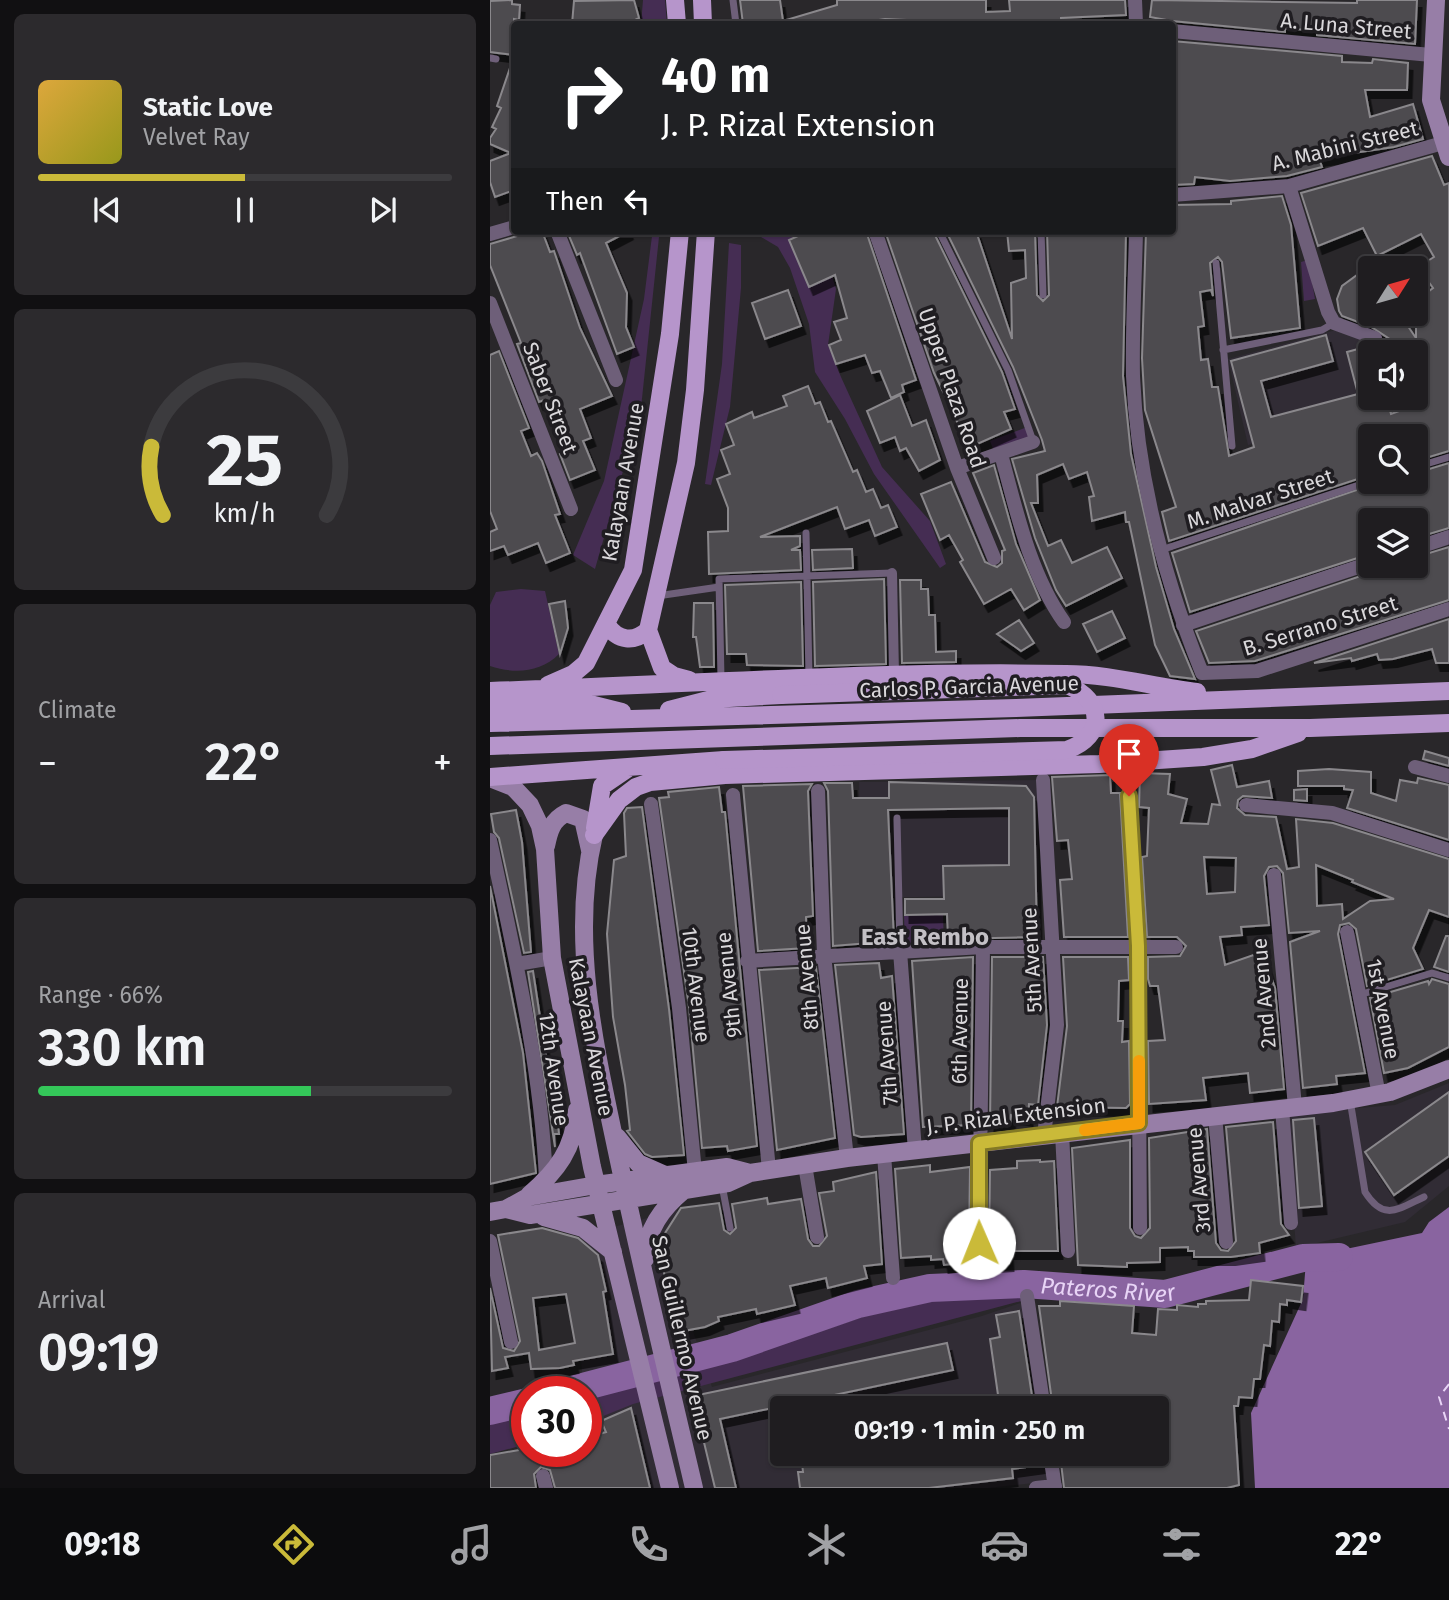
<!DOCTYPE html>
<html lang="en">
<head>
<meta charset="utf-8">
<style>
  body { margin:0; font-family:"Fira Sans",sans-serif; background:#2c2a2d; color:#f1f3f6; height:100vh; display:flex; flex-direction:column; font-size:26px; white-space:nowrap }
  * { box-sizing:border-box; margin:0 }
  p { font-size:23px; color:#a1a2a5 }
  .icon { flex:none; width:38px; height:38px; fill:none; stroke:currentColor; stroke-width:2; stroke-linecap:round; stroke-linejoin:round }
  .map { position:relative; flex:1; overflow:hidden }
  .panel { display:flex; flex-direction:column; gap:14px; padding:14px; background:#111012; width:490px }
  .panel>* { flex:none }
  .guide { position:absolute; left:21px; top:21px; width:665px; height:214px; border-radius:7px; box-shadow:0 2px 5px #0004,0 0 0 2px #3c3b3e; background:#202124; color:#fff; overflow:hidden }
  .needle { width:46px; rotate:53deg }
  .fabs { position:absolute; left:868px; top:256px; display:grid; gap:14px }
  .fabs a { display:grid; place-items:center; width:70px; height:70px; border-radius:7px; background:#1f1d20; box-shadow:0 2px 5px #0004,0 0 0 2px #3c3b3e; font-size:35px }
  .speed { position:absolute; left:21px; top:1376px; display:flex; gap:14px; font-size:35px; font-weight:700; text-align:center }
  .speed>* { display:grid; place-content:center; width:91px; height:91px; border-radius:50%; background:#1f1d20; box-shadow:0 2px 5px #0004,0 0 0 2px #3c3b3e; line-height:1 }
  .speed .limit { border:10px solid #d22; background:#fff; color:#111 }
  .pin { position:absolute; display:grid; place-items:center; width:60px; height:60px; color:#fff; margin:-72px -30px; border-radius:50% 50% 50% 0; rotate:-45deg; box-shadow:0 0 7px #0007 }
  .pin .icon { rotate:45deg }
  .me { position:absolute; width:77px; margin:-38px; rotate:359deg; stroke-linejoin:round; filter:drop-shadow(0 0 5px #0008) }
  .turn { display:flex; align-items:center; gap:24px; height:147px; padding:0 35px; font-size:32px }
  .turn .icon { width:91px; height:91px; stroke-width:2.5 }
  .turn b { display:block; font-size:49px; line-height:60px }
  .then { display:flex; align-items:center; height:66px; padding:0 35px; background:#0003; gap:14px; font-size:26px }
  .big { font-size:52px; font-weight:600; line-height:1.1 }
  .panel .card { flex:1; display:flex; flex-direction:column; justify-content:center; gap:10px; min-width:0; padding:0 24px; border-radius:10px; background:#2c2a2d }
  .panel .dial { align-items:center; gap:0 }
  .dial svg { height:182px; overflow:visible; fill:none; stroke:#3c3b3e; stroke-width:7; stroke-linecap:round; text-anchor:middle }
  .dial text { fill:#f1f3f6; stroke:none }
  .song { display:flex; align-items:center; gap:21px }
  .cover { width:84px; height:84px; border-radius:10px; background:linear-gradient(135deg,hsl(40 70% 55%),hsl(60 70% 35%)) }
  .played { height:7px; border-radius:4px; background:linear-gradient(90deg,#caba39 50%,#3c3b3e 50%) }
  .keys { display:flex; justify-content:space-around; direction:ltr }
  .heat { display:flex; justify-content:space-between; align-items:center; font-size:38px; direction:ltr }
  .charge { height:10px; border-radius:5px; background:linear-gradient(90deg,#34c759 66%,#3c3b3e 0) }
  .trip { position:absolute; left:280px; top:1396px; width:399px; height:70px; border-radius:7px; background:#1f1d20; box-shadow:0 2px 5px #0004,0 0 0 2px #3c3b3e; font-weight:600; line-height:70px; text-align:center }
  .menu { display:flex; height:112px; justify-content:space-around; align-items:center; background:#0c0c0d; color:#a1a2a5 }
  .menu .icon { width:49px; height:49px }
  .menu .current { color:#caba39 }
  .menu b { font-size:32px; color:#f1f3f6 }
  main { display:flex; flex:1; min-height:0 }
  .map>svg:first-child { display:block }
  .built { fill:#312c35 }
  .green { fill:#452d53 }
  .water { fill:#8964a0 }
  .lines { fill:none; stroke-linecap:round; stroke-linejoin:round }
  .river { stroke:#8964a0; stroke-width:28 }
  .ferry { stroke:#e8d4f6; stroke-width:2; stroke-dasharray:9 7; stroke-linecap:butt }
  .building { fill:#4e4b4f; stroke:#8a888c; stroke-width:2; fill-rule:evenodd; filter:url(#shadow) }
  .service { stroke:#6e5f79; stroke-width:7 }
  .pedestrian { stroke:#6e5f79; stroke-width:10 }
  .minor { stroke:#6e5f79; stroke-width:14 }
  .secondary { stroke:#977ea7; stroke-width:18 }
  .primary { stroke:#b695cb; stroke-width:18 }
  .primary-bridge { stroke:#b695cb; stroke-width:18 }
  .route-casing { stroke:#837925; stroke-width:18 }
  .route { stroke:#caba39; stroke-width:12 }
  .slow { stroke:#f59e0b; stroke-width:12 }
  .labels { text-anchor:middle; dominant-baseline:central; stroke-width:7; stroke-linejoin:round; paint-order:stroke }
  .street-label { font-size:21px; fill:#dad8db; stroke:#1f1d21 }
  .water-label { font-size:23px; font-style:italic; fill:#e8d4f6; stroke:#1f1d21 }
  .quarter-label { font-size:24px; font-weight:bold; fill:#c3c0c5; stroke:#1f1d21 }
</style>
</head>
<body>
<main>
<section class="panel">
<div class="card">
<div class="song"><i class="cover"></i><div><b>Static Love</b><p>Velvet Ray</p></div></div>
<div class="played"></div>
<div class="keys"><svg class="icon" aria-label="previous" viewBox="0 0 24 24"><path d="M18 5L8 12l10 7zM5 5v14"/></svg><svg class="icon" aria-label="pause" viewBox="0 0 24 24"><path d="M8 5v14M16 5v14"/></svg><svg class="icon" aria-label="next" viewBox="0 0 24 24"><path d="M6 5l10 7-10 7zM19 5v14"/></svg></div>
</div>
<div class="card dial"><svg viewBox="0 0 100 80">
<path d="M14 69A42 42 0 1 1 86 69"/>
<path d="M14 69A42 42 0 0 1 9 39" stroke="#caba39"/>
<text x="50" y="56" font-size="32" font-weight="700">25</text>
<text x="50" y="72" font-size="11">km/h</text>
</svg></div>
<div class="card"><p>Climate</p>
<div class="heat"><a>−</a><b class="big">22°</b><a>+</a></div>
</div>
<div class="card"><p>Range · 66%</p><b class="big">330 km</b><div class="charge"></div></div>
<div class="card"><p>Arrival</p><b class="big">09:19</b></div>
</section>
<div class="map">
<svg width="959" height="1488" viewBox="0 0 959 1488">
  <defs>
    <filter id="shadow"><feDropShadow dx="4.5" dy="8" stdDeviation="0" flood-color="#0009"/></filter>
  </defs>
  <rect width="100%" height="100%" fill="#29272a"/>
  <path class="built" d="M846,330L884,340L887,352H880V397H899L904,419L811,432L758,445L738,359Z
    M548,780L549,895L371,898L369,782Z
    M959,1083V1186L915,1222L806,1248L796,1114L905,1105Z
    M187,1210L191,1233L189,1290L222,1387L492,1316L536,1301L551,1409H292V1454H557L561,1481L498,1488H127L98,1437L91,1360L64,1243Z"/>
  <path class="green" d="M153,0H175L177,24H151Z
    M270,231H321L335,254L346,289L338,345L351,377L392,467L440,521L456,564L450,568L384,474L355,419L325,372L319,324L300,268L288,247L271,237Z
    M162,236L169,237L151,408L105,569L83,555L114,481L154,299Z
    M239,243L251,245V288L240,407L221,485L215,484L232,364Z
    M818,260L825,299L814,301L811,262Z
    M540,426L547,444L507,459L500,441Z
    M31,589L55,591L69,654C50,673 24,674 0,666V605L6,592Z
    M453,915L454,946L415,947L414,916Z
    M533,1293L535,1300L143,1404L96,1423V1399L238,1362L376,1316L439,1302Z
    M444,1403L445,1409H389V1407Z
    M37,1415V1444L0,1454V1424Z"/>
  <path class="water" d="M959,1207V1488H765L761,1413L813,1299L816,1261L813,1258L932,1233L939,1222Z"/>
  <g class="lines">
    <g class="river">
      <path id="s1" d="M77,1391L242,1348L368,1304L440,1288L534,1284L675,1294L813,1258L849,1257"/>
      <path d="M0,1411L37,1402"/>
    </g>
    <path class="ferry" d="M959,1384L949,1397L959,1429"/>
  </g>
  <path class="building" d="M22,0V4L30,5L29,20L24,19V55L0,52V1Z
    M144,0L149,18L143,21L144,24H82L84,1Z
    M250,0H290L293,21L347,5V0H496V12L520,11L519,0H635L636,15L571,18V23L544,24H438V21L395,19L382,21V24H253Z
    M662,0L867,3V0H927L925,44L827,35V31L795,28V32L682,21L660,17Z
    M682,41L852,56V62L882,63L883,59L918,63L917,90H875L880,117L923,104L933,139L904,147L829,158L832,167L797,176L740,181L705,177L704,184L682,185Z
    M22,62L24,190L5,197L0,182V161L21,153L0,144V138L6,129L2,127L11,108L7,106Z
    M942,156L954,185L959,183V451L926,461V436H880V475L679,541L672,512L686,507L655,410L652,358L656,231H682V205L741,204V201L792,196L801,225L810,328L741,338L732,262L728,257L720,263L723,296L721,290L710,292L714,326L708,327L711,360L718,359L722,387H728L739,456L764,447L741,361L836,335L843,361L771,381L781,417L868,394L857,352L879,346L887,347L901,340L880,326L874,316L876,325L852,316L849,311L847,299L852,286L871,272L880,266L879,313H909L926,338V301L943,288L928,267L944,257L931,234L887,256L873,228L828,246L811,193ZM880,352H926V399L929,404L901,414L896,397H880Z
    M44,231H52L60,252L64,251L90,328L122,396L90,409L101,438L93,441L105,470L80,480L70,454L73,453L65,428L54,400L49,402L27,344L31,343L0,265V244Z
    M77,231H139L116,243L137,293L136,327L144,347L127,354L90,253L87,255Z
    M319,231H376L426,380L412,385L414,392L401,398L390,371L382,373L375,355L346,364L339,345L351,340L344,322L357,318L345,275L319,287L299,240Z
    M395,231H443L512,372L525,409L514,412L521,429L476,449L465,416L444,373Z
    M456,231H486L522,339L521,283L536,278L535,250L519,251L517,231H545L547,295L553,301L559,295L557,231H636L633,376L641,454L666,567L684,629L705,679L680,676L665,645L639,522H636L635,512L602,521L599,497L604,496L597,472L579,479L573,464L547,475L548,503H541L558,546L571,540L582,563L617,547L632,578L576,606L566,590L545,538L522,459L555,451L552,440L523,367Z
    M298,290L311,326L275,339L262,303Z
    M9,351L39,428L31,431L41,456L47,453L52,461L70,514L65,515L80,553L56,563L48,543L18,555L14,546L0,551V532L7,529L0,511V355Z
    M318,386L325,404L330,402L338,422L341,421L363,472L367,470L376,492L383,489L391,508L398,505L407,527L385,536L379,520L355,529L347,507L270,537L310,536V546L301,550H310L311,570L219,574L218,532L238,531V508L227,479L240,474L231,450L244,445L236,424L262,412L264,418L297,406L293,396Z
    M410,395L422,426L436,420L450,460L429,471L416,448L410,451L405,437L390,443L377,411Z
    M959,463V528L926,538V520H880V554L700,612L682,553L893,481H926V473Z
    M504,465L526,544L550,600L534,610L521,589L494,604L470,562L473,560L459,535L450,540L431,494L461,482L495,562L507,567L512,563V551L515,550L483,473Z
    M959,547V600L765,661L719,663L706,631L883,572L889,565H926V557Z
    M362,549L363,568L323,570L322,550Z
    M394,579L396,664L325,666L323,582Z
    M410,580H431V589H438L439,615H445L446,652L466,651V662L412,663Z
    M311,582L313,666L257,665L256,654H237L235,585Z
    M75,601L78,628L70,654L59,604Z
    M204,603H223L224,667H210L206,637H203Z
    M622,611L635,638L607,652L593,624Z
    M959,619V663H946L942,649L903,659L889,660L887,654L862,661L861,658L824,663Z
    M529,620L544,643L531,651L507,634Z
    M935,751L959,758V766L933,759Z
    M742,765L747,787L779,781L782,798L753,796L748,800L747,808L755,815L786,817L797,869L809,867L806,819L843,823L959,859V917L939,910L923,948L933,969L877,986L866,929L859,923L850,925L848,934L875,1073L846,1076L847,1084L813,1088L800,942L830,931L799,933L793,873L787,866L779,867L774,876L779,925L751,927L752,935L730,937L735,965L772,952L785,988L794,1089L760,1093L758,1073L713,1078L716,1100L659,1104L658,1041L675,1040L668,986H660L658,979V957L690,956L696,946L687,937H657L652,857L657,856L659,808L649,807L650,773L680,774L678,794L697,799L691,823L718,824L722,804L730,805L721,770ZM714,857L746,858L745,892L717,894ZM826,865L863,880L862,882L904,899L880,901L853,919L852,904L827,906Z
    M839,769L881,772V793L906,801L910,780L927,783L928,778L959,785V840L857,808L863,790L854,789V786H808V771Z
    M620,775L621,793H630L638,937H574L570,880L582,879L578,840L567,841L562,777Z
    M399,782L536,786L544,797L547,937L458,939L457,914L415,915V899H454L453,866L519,865V808L398,810L404,941L343,946L338,791L334,783H362L363,798H399Z
    M322,784L318,791L323,916L316,917L317,948L268,951L253,786Z
    M229,787L232,812H235L267,1146L238,1151L237,1146L212,1148L199,1007L169,798L179,797L178,792Z
    M817,789V801L804,800V790Z
    M152,807L179,1009L194,1155L162,1157L155,1154L137,1131L140,1130L135,1085L123,1017L117,934L124,860L136,856L134,813L137,808Z
    M26,810L32,842L41,952L34,953L9,838L4,832L1,814Z
    M0,886L33,1053L46,1173L0,1184Z
    M956,936H959V972L944,967Z
    M483,957L481,1125L433,1127L422,961Z
    M502,957H553L557,1025L548,1105L539,1104L538,1118L521,1115L520,1125H500Z
    M573,957H638L639,980L629,981L628,1021H633L632,1042L639,1041L640,1104L636,1108L567,1107L577,1026Z
    M389,963L391,978L402,976L414,1134L371,1137L364,1135L345,965Z
    M326,967L345,1138L287,1150L269,970Z
    M43,971L61,1089L64,1088L69,1134H64L65,1147L38,972Z
    M942,979L959,984V1047L918,1068L894,1073L880,998L938,981L939,984Z
    M959,1092V1156L904,1195L875,1152Z
    M824,1118L832,1206L809,1208L803,1120Z
    M783,1122L791,1224L799,1235L769,1243L770,1253L741,1257H704V1251H698V1247L670,1248V1262L637,1263V1267L588,1265L582,1148L640,1140V1228L645,1236L651,1238L660,1228L659,1138L717,1129L726,1243L731,1250L738,1251L746,1241L736,1127Z
    M550,1160V1162L564,1161L568,1251H518L519,1263L504,1264V1259L454,1265L453,1259L441,1260V1256L411,1258L405,1169L440,1165V1172L480,1167L479,1244L484,1251L490,1253L499,1243L500,1170L527,1168V1161Z
    M386,1172L392,1264L374,1266L377,1278L338,1288L336,1278L300,1286L305,1305L267,1314L266,1309L228,1317L229,1321L215,1327L188,1332L170,1256L174,1255L170,1241L191,1208L229,1203L234,1230L240,1234L246,1228L242,1204L277,1198L278,1204L311,1199L318,1239L323,1246H329L337,1236L329,1193L344,1191L343,1182Z
    M52,1228L88,1238L108,1255L116,1291L113,1292L123,1354L83,1361L84,1365L70,1368L41,1369L39,1353L15,1357L18,1368L2,1371L0,1288L13,1348L24,1351L30,1341L8,1235ZM76,1294L85,1343L49,1350L43,1298Z
    M761,1280L813,1286L811,1302L797,1300V1305L790,1304L789,1322L782,1321L780,1346L774,1345L770,1379H764L762,1398L749,1397L748,1406H744L749,1485L737,1488H574L570,1454H667V1409H624L572,1402V1409H563L549,1306H570V1301L644,1306L642,1333L666,1335L668,1309L687,1310V1305L708,1307V1304H716V1301L759,1300Z
    M529,1311L544,1409H510L500,1339L510,1337L506,1315Z
    M457,1343L463,1370L230,1419L246,1488H225L211,1430L215,1429L208,1395Z
    M141,1408L160,1488H65L60,1470L51,1467L44,1474L46,1488H0V1455L35,1449V1452L96,1451L98,1437L116,1432L111,1421Z
    M311,1454H384L385,1463L438,1457L439,1461L497,1454H551L552,1465L522,1469L523,1478L439,1488H310L308,1472H313Z"/>
  <g class="lines">
    <path class="service" d="M243,0L246,24
      M0,58L6,59
      M449,231L518,370L543,441
      M551,231L553,295
      M726,263L742,446
      M733,350L832,330L844,323
      M926,467L959,457
      M316,533L319,677
      M671,550L881,481
      M167,596L229,587
      M231,679L229,579L402,573
      M407,818L410,950
      M869,995L942,973L959,978
      M860,1100L875,1192C894,1222 908,1209 934,1197
      M232,1185L240,1228"/>
    <path class="pedestrian" d="M402,573L404,674"/>
    <path class="minor" d="M645,0L646,24
      M682,31L941,55
      M799,186L838,312L844,323L885,338
      M682,195L799,186L953,143
      M67,231L126,380
      M385,231L467,468L504,558
      M646,231C645,279 642,328 643,376C647,477 675,580 712,673L767,671L959,609
      M0,234L24,227
      M0,303L81,509
      M511,454C526,510 540,574 574,622
      M467,468L543,442
      M926,548L959,537
      M693,625L880,563
      M925,767L959,776
      M553,780L567,1025L554,1136
      M328,791L334,955L357,1158
      M243,795L279,1170
      M639,796L648,946L650,1228
      M161,804L189,1008L205,1172
      M756,805L842,813L959,850
      M0,840C24,952 51,1066 56,1180
      M784,875L805,1107
      M857,932L889,1095
      M410,951L425,1151
      M257,961L493,947H686
      M27,964L62,958
      M792,1108L801,1223
      M725,1115L736,1242
      M572,1133L578,1251
      M394,1154L403,1278
      M315,1165L327,1237
      M0,1241L21,1342
      M489,1243L493,947
      M537,1296L554,1409
      M560,1454L565,1488
      M53,1476L56,1488
      M546,1488L565,1486"/>
    <path class="secondary" d="M946,0L941,100L959,157
      M0,778L23,787L40,805L50,826L55,849L62,958L102,1167L180,1488
      M104,835C78,944 108,1060 130,1166C153,1274 179,1381 204,1488
      M56,846C59,831 62,820 76,813L93,819L100,850
      M127,1137L148,1163L175,1175
      M39,1195C67,1171 84,1149 87,1110
      M16,1209L40,1215L238,1183L260,1173L357,1158L843,1103L900,1092L959,1069
      M0,1212L16,1209L38,1197L106,1185L237,1167L260,1173
      M54,1217L93,1228L123,1252
      M155,1259C157,1229 171,1209 194,1190"/>
    <path class="primary" d="M185,0L187,24
      M212,0L213,24
      M117,625C128,641 144,643 158,630
      M199,680L184,676L172,668L158,630L196,463L205,390L216,231
      M58,685L83,674L96,663L143,570L180,334L190,231
      M0,691C192,685 384,670 576,674C621,674 663,687 707,692
      M0,705L96,703L132,712
      M179,710L222,699L291,695
      M0,723L526,708L959,691
      M0,746L530,728H820L959,723
      M0,777L234,760
      M105,828L112,786L137,769
      M104,835L129,800L146,787L160,782L235,775L609,764L713,757L762,749L808,733"/>
    <path class="primary-bridge" d="M234,760L577,750C616,736 614,700 577,685L291,695"/>
  </g>
  <g class="lines">
    <g class="route-casing">
      <path id="route" d="M489,1243V1143L649,1123L648,946L639,796"/>
    </g>
    <use href="#route" class="route"/>
    <path class="slow" d="M595,1130L649,1123V1061"/>
  </g>
  <g class="labels">
    <g class="street-label">
      <text transform="translate(856 26) rotate(5)">A. Luna Street</text>
      <text transform="translate(855 146) rotate(-14)">A. Mabini Street</text>
      <text transform="translate(462 388) rotate(71)">Upper Plaza Road</text>
      <text transform="translate(60 398) rotate(69)">Saber Street</text>
      <text transform="translate(133 482) rotate(-80)">Kalayaan Avenue</text>
      <text transform="translate(770 499) rotate(-18)">M. Malvar Street</text>
      <text transform="translate(830 626) rotate(-17)">B. Serrano Street</text>
      <text transform="translate(479 687) rotate(-2)">Carlos P. Garcia Avenue</text>
      <text transform="translate(542 960) rotate(-93)">5th Avenue</text>
      <text transform="translate(317 977) rotate(-95)">8th Avenue</text>
      <text transform="translate(206 985) rotate(83)">10th Avenue</text>
      <text transform="translate(239 985) rotate(-96)">9th Avenue</text>
      <text transform="translate(774 993) rotate(-95)">2nd Avenue</text>
      <text transform="translate(893 1009) rotate(79)">1st Avenue</text>
      <text transform="translate(470 1031) rotate(-89)">6th Avenue</text>
      <text transform="translate(101 1037) rotate(79)">Kalayaan Avenue</text>
      <text transform="translate(397 1053) rotate(-94)">7th Avenue</text>
      <text transform="translate(64 1069) rotate(82)">12th Avenue</text>
      <text transform="translate(526 1116) rotate(-7)">J. P. Rizal Extension</text>
      <text transform="translate(709 1180) rotate(-95)">3rd Avenue</text>
      <text transform="translate(192 1338) rotate(77)">San Guillermo Avenue</text>
    </g>
    <g class="water-label">
      <text stroke="none"><textPath href="#s1" startOffset="556">Pateros River</textPath></text>
    </g>
    <g class="quarter-label">
      <text x="435" y="937">East Rembo</text>
    </g>
  </g>
</svg>
<div class="fabs">
<a><svg class="needle" viewBox="-14 -14 28 28"><path d="M0-13l5 13h-10z" fill="#e53935"/><path d="M0 13l5-13h-10z" fill="#a1a2a5"/></svg></a>
<a><svg class="icon" aria-label="sound" viewBox="0 0 24 24"><path d="M4 9h4l5-4v14l-5-4H4zM17 9q2 3 0 6"/></svg></a>
<a><svg class="icon" aria-label="search" viewBox="0 0 24 24"><circle cx="10" cy="10" r="6"/><path d="M15 15l6 6"/></svg></a>
<a><svg class="icon" aria-label="layers" viewBox="0 0 24 24"><path d="M12 4l9 5-9 5-9-5zM3 14l9 5 9-5"/></svg></a>
</div>
<div class="speed"><div class="limit">30</div></div>
<div class="pin" style="left:639px;top:796px;background:#d93025"><svg class="icon" aria-label="arrive" viewBox="0 0 24 24"><path d="M6 21V4h12l-3 4 3 4H6"/></svg></div>
<svg class="me" style="left:489px;top:1243px" viewBox="-20 -20 40 40"><circle r="19" fill="#fff"/><path d="M0-13L10 11 0 6-10 11z" fill="#caba39"/></svg>
<div class="trip">09:19 · 1 min · 250 m</div>
<div class="guide">
<div class="turn"><svg class="icon" aria-label="right" viewBox="0 0 24 24"><path d="M7 20v-9h11M14 6l5 5-5 5"/></svg><div><b>40 m</b>J. P. Rizal Extension</div></div>
<div class="then">Then<svg class="icon" aria-label="left" viewBox="0 0 24 24"><path d="M17 20v-9H6M10 6l-5 5 5 5"/></svg></div>
</div>
</div>
</main>
<nav class="menu">
<b>09:18</b>
<svg class="icon current" aria-label="directions" viewBox="0 0 24 24"><path d="M12 3l9 9-9 9-9-9zM9 14v-3h6M13 9l2 2-2 2"/></svg>
<svg class="icon" aria-label="music" viewBox="0 0 24 24"><path d="M9 18V5l10-2v13"/><circle cx="6" cy="18" r="3"/><circle cx="16" cy="16" r="3"/></svg>
<svg class="icon" aria-label="phone" viewBox="0 0 24 24"><path d="M5 4h4l2 5-3 2q2 4 5 5l2-3 5 2v4C11 20 4 13 5 4z"/></svg>
<svg class="icon" aria-label="climate" viewBox="0 0 24 24"><path d="M12 3v18M4 7l16 10M4 17L20 7"/></svg>
<svg class="icon" aria-label="car" viewBox="0 0 24 24"><path d="M5 17H2v-5l4-1 3-4h7l3 4 3 1v5h-3M9 17h6M6 11h13"/><circle cx="7" cy="17" r="2"/><circle cx="17" cy="17" r="2"/></svg>
<svg class="icon" aria-label="filters" viewBox="0 0 24 24"><path d="M4 7h16M4 17h16"/><circle cx="9" cy="7" r="2"/><circle cx="15" cy="17" r="2"/></svg>
<b>22°</b>
</nav>
</body>
</html>
